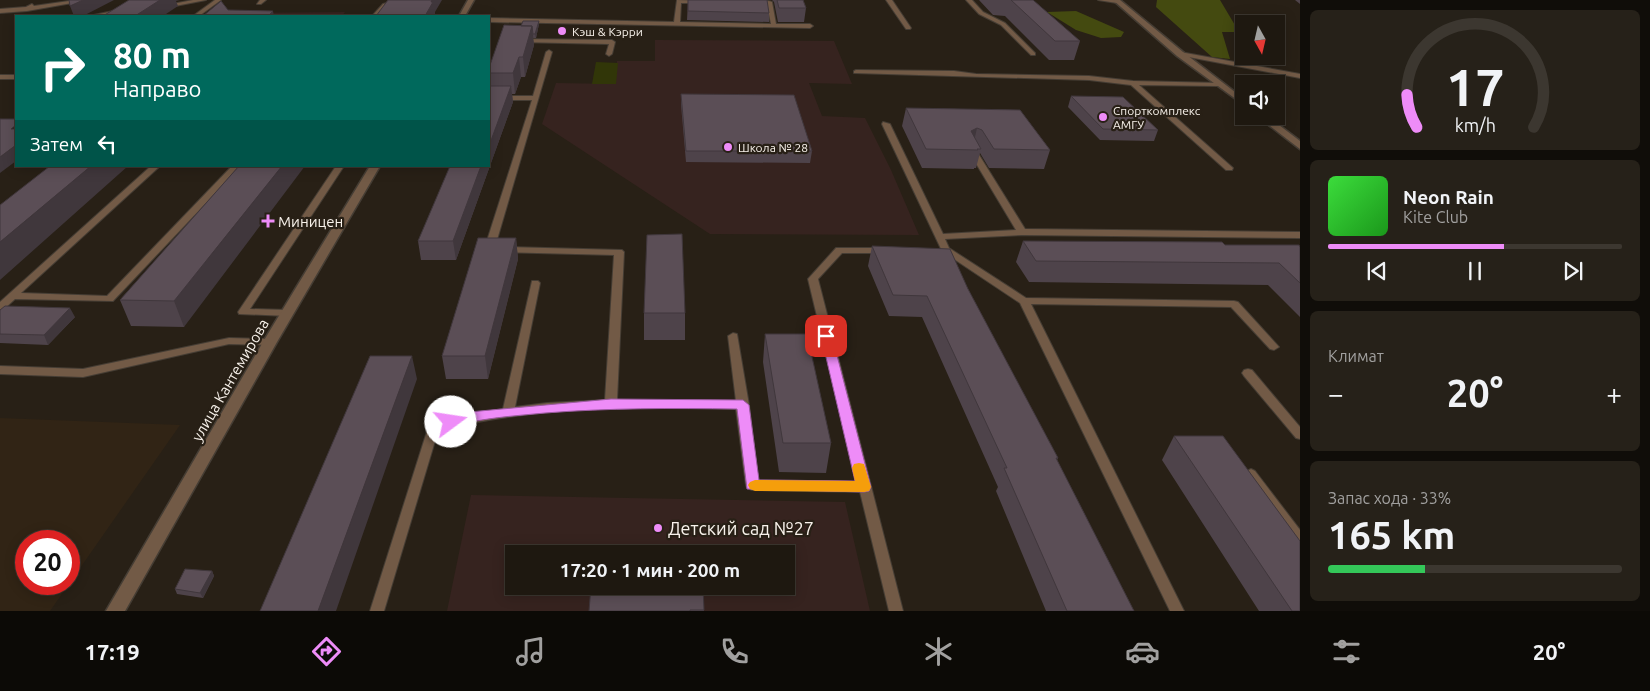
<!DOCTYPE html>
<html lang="ru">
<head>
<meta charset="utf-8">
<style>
  body { margin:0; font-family:Ubuntu,sans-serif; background:#262119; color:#f1f3f6; height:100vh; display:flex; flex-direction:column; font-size:19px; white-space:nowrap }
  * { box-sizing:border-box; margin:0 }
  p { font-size:16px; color:#a1a09f }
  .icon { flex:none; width:28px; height:28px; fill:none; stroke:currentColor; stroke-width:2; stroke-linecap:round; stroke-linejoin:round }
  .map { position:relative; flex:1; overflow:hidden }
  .panel { display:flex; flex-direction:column; gap:10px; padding:10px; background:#100d09; width:350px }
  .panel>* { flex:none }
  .banner { position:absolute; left:15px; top:15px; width:475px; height:152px; border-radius:0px; box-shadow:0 2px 12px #0003,0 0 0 1px #3c3730; background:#00695c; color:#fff; overflow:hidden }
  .needle { width:32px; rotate:172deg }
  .fabs { position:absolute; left:1235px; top:15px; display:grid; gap:10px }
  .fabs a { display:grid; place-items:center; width:50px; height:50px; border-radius:0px; background:#1e1810; box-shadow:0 2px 12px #0003,0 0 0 1px #3c3730; font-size:25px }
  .speed { position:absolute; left:15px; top:530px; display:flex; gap:10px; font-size:25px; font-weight:700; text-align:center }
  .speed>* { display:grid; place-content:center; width:65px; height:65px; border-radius:50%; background:#1e1810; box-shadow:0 2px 12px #0003,0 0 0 1px #3c3730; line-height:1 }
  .speed .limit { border:8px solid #d22; background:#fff; color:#111 }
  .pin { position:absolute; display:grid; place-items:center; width:42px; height:42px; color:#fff; margin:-21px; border-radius:10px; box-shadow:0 2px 8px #0006 }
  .me { position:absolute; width:55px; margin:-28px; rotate:76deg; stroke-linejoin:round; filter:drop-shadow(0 0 4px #0008) }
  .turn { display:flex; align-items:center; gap:18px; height:105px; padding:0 15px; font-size:22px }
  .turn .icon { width:65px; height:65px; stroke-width:2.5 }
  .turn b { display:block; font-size:35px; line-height:42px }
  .then { display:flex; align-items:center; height:48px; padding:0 15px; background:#0003; gap:10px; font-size:19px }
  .big { font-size:38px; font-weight:700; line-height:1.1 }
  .panel .widget { flex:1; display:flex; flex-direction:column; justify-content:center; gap:8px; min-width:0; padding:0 18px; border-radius:8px; background:#262119 }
  .panel .dial { align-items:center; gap:0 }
  .dial svg { height:130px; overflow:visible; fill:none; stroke:#3c3730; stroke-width:7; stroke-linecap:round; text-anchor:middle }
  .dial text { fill:#f1f3f6; stroke:none }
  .song { display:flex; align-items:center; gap:15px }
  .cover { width:60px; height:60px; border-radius:8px; background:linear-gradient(135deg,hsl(120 70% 55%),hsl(120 70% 35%)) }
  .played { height:5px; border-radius:2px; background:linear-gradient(90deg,#ee8cf8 60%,#3c3730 60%) }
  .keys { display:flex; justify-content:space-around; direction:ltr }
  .heat { display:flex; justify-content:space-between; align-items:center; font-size:28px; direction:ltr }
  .charge { height:8px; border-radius:4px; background:linear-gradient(90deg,#34c759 33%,#3c3730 0) }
  .trip { position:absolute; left:505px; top:545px; width:290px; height:50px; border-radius:0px; background:#1e1810; box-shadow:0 2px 12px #0003,0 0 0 1px #3c3730; font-weight:700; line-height:50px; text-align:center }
  .tabs { display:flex; height:80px; justify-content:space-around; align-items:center; background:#0c0a06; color:#a1a09f }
  .tabs .icon { width:35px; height:35px }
  .tabs .on { color:#ee8cf8 }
  .tabs b { font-size:22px; color:#f1f3f6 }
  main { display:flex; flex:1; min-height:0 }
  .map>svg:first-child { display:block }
  .built { fill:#312415; fill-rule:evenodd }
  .education { fill:#36231f; fill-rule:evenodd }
  .green { fill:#313608 }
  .forest { fill:#444a10 }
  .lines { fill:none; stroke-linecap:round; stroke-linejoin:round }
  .service-casing { stroke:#453d34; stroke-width:2 }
  .minor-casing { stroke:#453d34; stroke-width:3 }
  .tertiary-casing { stroke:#453d34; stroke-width:3 }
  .service { fill:#725a46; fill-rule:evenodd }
  .minor { fill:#725a46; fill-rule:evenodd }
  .tertiary { fill:#725a46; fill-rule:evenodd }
  .wall { fill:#4e434a }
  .shaded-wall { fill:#40373c }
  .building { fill:#5b4e56; stroke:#40373c }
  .route { fill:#ee8cf8; stroke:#9b5ba1 }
  .slow { fill:#f59e0b }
  .poi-dot { fill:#ee8cf8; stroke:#282016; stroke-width:2 }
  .labels { text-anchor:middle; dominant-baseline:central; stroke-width:4.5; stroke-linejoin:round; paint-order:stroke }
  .far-poi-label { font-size:12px; fill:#f8f2eb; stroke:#282016; text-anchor:start }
  .poi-label { font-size:15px; fill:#f8f2eb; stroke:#282016; text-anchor:start }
  .street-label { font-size:15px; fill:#f8f2eb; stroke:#282016 }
  .near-poi-label { font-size:18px; fill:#f8f2eb; stroke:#282016; text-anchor:start }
</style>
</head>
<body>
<main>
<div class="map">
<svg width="1300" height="611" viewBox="0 0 1300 611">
  <rect width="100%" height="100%" fill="#282016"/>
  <path class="built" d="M0,418L180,425L50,611H0ZM26,541H69V584H26Z"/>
  <path class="education" d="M345,12L342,16H206L211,13Z
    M655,40L834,41L852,84L809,83L822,116L865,118L891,170L919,235L710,234L542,124L556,83L615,84L617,61H655Z
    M471,495L845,502L870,611H447ZM514,554H786V586H514Z"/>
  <path class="green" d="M596,62L618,63L616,84H592Z"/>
  <path class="forest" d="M1157,0H1220L1239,32H1222L1230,59L1212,57L1156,7Z
    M1076,11L1124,32L1121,37L1101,38L1076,30L1047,12Z"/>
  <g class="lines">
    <g class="service-casing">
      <path id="service" d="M76,0H89L27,11L0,13V9L26,7L32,4L34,6Z
        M193,0H206L165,8L162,6Z
        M215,0H221L199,16H193Z
        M260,0H266L261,4H257Z
        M400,0H410L387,6L378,16H372L383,4Z
        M677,0L705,1L702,3H681L680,22L771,24L767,4H754L751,2C756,0 767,0 772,2L776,24H810L813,26L810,28L489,22V18L674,22Z
        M886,0H892L911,28L910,29H906Z
        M966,0H972L983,12L1005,23L1035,53V55H1031L1001,25L979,14Z
        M1098,0H1119L1120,1L1117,3Z
        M118,10L121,12L120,13L101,16H89Z
        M520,39L612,40L615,42L612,54L609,56L606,54L609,44L518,42V40Z
        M549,50L552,52L494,250L489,253L486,252L484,250L532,100H489V96H533L546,52Z
        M1180,52L1300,74V78L1178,55L1177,54Z
        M856,70L954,71L976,74L1089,76L1133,81L1220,83L1221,84L1218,86L1139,85L1233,168L1232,170H1226L1131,85L1089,80L854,73V71Z
        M0,75H16V79H0Z
        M883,122L890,124L943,234L1016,230L968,150L972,148L976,150L1025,229L1300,232V238L1022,235L945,239L949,248L1026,298L1234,301L1238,302L1279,347L1274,350L1270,349L1231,307L1031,304L1184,611H1170L1020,303L942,251L882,124Z
        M151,166H160L21,293L107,296L232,166H241L113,301L15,299L4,309L0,310V302Z
        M336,166H344L250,309L288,310L293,313L288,316L239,314L238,312Z
        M504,247L622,250L624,252L617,400L736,401L728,336L733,333L737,334L749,405L758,480L857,482L808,279L836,248H887L889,250L887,252L884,253H842L818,279L903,611H889L860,492L752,490L747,488L746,485L736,409C636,407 536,405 438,431L384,611H370L429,425L471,414L503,409L532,281H538L540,283L515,407L547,403L605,400L614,255L501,252L499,250Z
        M229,338L270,339L275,342L270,345L229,344L83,377L0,374V366L83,369Z
        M1248,369L1252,370L1300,427V439L1296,438L1244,376L1242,373L1244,370Z
        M1251,469L1255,471L1300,530V546L1295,544L1247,477L1245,474L1247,471Z"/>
    </g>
    <g class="minor-casing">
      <path id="minor" d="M468,0H474L465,16H459Z
        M370,166H380L277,342L125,611H106L263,342Z"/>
    </g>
    <g class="tertiary-casing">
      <path id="tertiary" d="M1113,0H1120L1183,52L1244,99V105L1177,56Z
        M1257,116H1267L1300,141V149Z"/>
    </g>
    <use href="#service" class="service"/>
    <use href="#minor" class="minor"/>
    <use href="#tertiary" class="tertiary"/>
  </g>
  <path class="wall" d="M688,0L769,13V22L687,20Z
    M772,0H803L806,8L804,22H778L774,2Z
    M979,0H1033L1080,41L1074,60H1049L1005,16L993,15Z
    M1295,0H1300V4Z
    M539,24L536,38H533L534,45L525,77H521L515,94H512L513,102L456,260H421L418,241L489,166V68Z
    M681,94L812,151L810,163L686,162L681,105Z
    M1071,96L1158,130L1154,141L1100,140L1068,107Z
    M906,108L1020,110L1050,150L1044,169L989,168L980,153L976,168H974V169L922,168L902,126Z
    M239,166L184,327L131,326L120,300Z
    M516,238L518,259L488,379H446L442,356Z
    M1023,241L1300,247V317L1268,285L1029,282L1016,262Z
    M872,246L968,289L1058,458L1057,460L1134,611H1046L996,491L998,487L922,317L889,316L868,266Z
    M0,310L75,317L48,345L0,343Z
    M644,313H685V340H644Z
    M765,334L831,443L826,473L779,472L763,362Z
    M1174,436L1300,611H1259L1162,460Z
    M212,571L214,576L203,598L177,594L175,589Z
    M703,586L704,611H589Z"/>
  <path class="shaded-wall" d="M83,0H114L83,16H74L70,6Z
    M150,0H180L176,1L178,6L163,16H135Z
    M432,0H442L435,12V16H425Z
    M273,11L274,16H268Z
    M539,21V24L536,38L535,34Z
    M532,26L534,45L525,77L523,57Z
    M519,57L521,77L515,94L513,73Z
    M511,86L513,102L456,260L453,241L481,166H489V146Z
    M977,128L973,146L971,131Z
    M16,145V161L0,173V157Z
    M91,166H128L0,280V242Z
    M282,166H305L184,327L174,301Z
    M516,238L518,259L488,379L485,356Z
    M70,308L75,317L48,345L44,335Z
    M412,356L417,379L336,611H318Z
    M212,571L214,576L203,598L200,593Z"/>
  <path class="building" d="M69,0H83L70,6Z
    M129,0H160L135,16H103Z
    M388,0H432L431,2H433L425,16H376Z
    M688,0H767L769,13L688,11Z
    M777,0H803L806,8H779Z
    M1011,0H1033L1080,41H1055Z
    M221,1L228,10L273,11L268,16H203Z
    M523,21H539L535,34H533L532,26H521Z
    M504,25L532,26L523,57H519L513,73H489V68Z
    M489,86H511L489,146Z
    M681,94L794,95L812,151H686Z
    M1071,96L1123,97L1158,130L1103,129Z
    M906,108L1020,110L1050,150L994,149L982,130L977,128L971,131L981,149H977L978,150L926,149Z
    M0,119H16V125L11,129H16V145L0,157Z
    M50,166H91L0,242V205Z
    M239,166H282L174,301L120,300Z
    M450,166H481L453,241H418Z
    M682,234L685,313H644L647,235Z
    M478,238H516L485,356H442Z
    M1023,241L1222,242L1225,245H1299L1300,247V283L1279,263L1036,261Z
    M872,246L950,249L968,289L1058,458H1056L1134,611H1067L1004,468H1007L927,296L893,295Z
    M5,306L70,308L44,335L0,334V310Z
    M765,334H807L831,443H783Z
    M370,356H412L318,611H260Z
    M1174,436H1223L1300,541V611H1292Z
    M594,549L702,550V554H594Z
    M185,569L212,571L200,593L175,589Z
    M591,586H703L704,610H690V611H589Z"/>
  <path class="route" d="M826,332L832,336L871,487L869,491L864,492L747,489L737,409C672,408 609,408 545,413C513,416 481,418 451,427L444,422L446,419L469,412L611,399L743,400L749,405L759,480L855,481L821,336Z"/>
  <path class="slow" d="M859,463L864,464L871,487L869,491L864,492L755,491L750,489L748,485L750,482L755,480L855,481L852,468L854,464Z"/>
  <g class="poi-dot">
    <circle cx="562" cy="31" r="5"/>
    <circle cx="1103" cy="117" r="5"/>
    <circle cx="728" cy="147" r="5"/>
    <path d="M265.5 213.5h5v5h5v5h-5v5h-5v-5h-5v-5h5z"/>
    <circle cx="658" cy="528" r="5"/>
  </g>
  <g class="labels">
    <g class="far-poi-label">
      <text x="572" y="31">Кэш &amp; Кэрри</text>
      <text x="1113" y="110">Спорткомплекс<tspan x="1113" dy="14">АМГУ</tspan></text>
      <text x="738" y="147">Школа № 28</text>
    </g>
    <g class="poi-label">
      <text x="278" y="221">Миницен</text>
    </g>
    <g class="street-label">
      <text transform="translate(230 380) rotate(-60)">улица Кантемирова</text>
    </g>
    <g class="near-poi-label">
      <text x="668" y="528">Детский сад №27</text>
    </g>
  </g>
</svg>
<div class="fabs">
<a><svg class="needle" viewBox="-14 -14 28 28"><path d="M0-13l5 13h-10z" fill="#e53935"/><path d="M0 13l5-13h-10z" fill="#a1a09f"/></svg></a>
<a><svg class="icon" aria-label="sound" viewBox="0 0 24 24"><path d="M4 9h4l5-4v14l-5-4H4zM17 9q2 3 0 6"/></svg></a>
</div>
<div class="speed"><div class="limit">20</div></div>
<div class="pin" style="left:826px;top:336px;background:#d93025"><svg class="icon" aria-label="arrive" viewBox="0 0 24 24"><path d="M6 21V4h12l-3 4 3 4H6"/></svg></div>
<svg class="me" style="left:451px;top:422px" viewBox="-20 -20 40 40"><circle r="19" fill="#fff"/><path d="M0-13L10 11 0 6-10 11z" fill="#ee8cf8"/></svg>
<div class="trip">17:20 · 1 мин · 200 m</div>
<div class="banner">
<div class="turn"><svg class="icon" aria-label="right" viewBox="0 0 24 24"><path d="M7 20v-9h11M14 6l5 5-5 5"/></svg><div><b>80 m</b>Направо</div></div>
<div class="then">Затем<svg class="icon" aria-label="left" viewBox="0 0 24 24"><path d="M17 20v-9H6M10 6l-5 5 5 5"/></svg></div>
</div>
</div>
<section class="panel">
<div class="widget dial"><svg viewBox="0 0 100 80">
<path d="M14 69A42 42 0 1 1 86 69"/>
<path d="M14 69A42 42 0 0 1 8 49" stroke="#ee8cf8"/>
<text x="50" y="56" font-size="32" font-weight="700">17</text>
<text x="50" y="72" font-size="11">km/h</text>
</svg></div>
<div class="widget">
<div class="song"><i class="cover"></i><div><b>Neon Rain</b><p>Kite Club</p></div></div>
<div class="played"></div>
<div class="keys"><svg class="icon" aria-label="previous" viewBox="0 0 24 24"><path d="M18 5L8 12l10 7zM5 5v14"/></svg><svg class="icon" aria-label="pause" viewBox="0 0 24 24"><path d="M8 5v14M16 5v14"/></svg><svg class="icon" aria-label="next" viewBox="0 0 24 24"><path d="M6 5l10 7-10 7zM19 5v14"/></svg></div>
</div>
<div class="widget"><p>Климат</p>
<div class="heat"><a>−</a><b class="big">20°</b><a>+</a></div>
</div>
<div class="widget"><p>Запас хода · 33%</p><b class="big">165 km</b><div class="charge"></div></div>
</section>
</main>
<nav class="tabs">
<b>17:19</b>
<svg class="icon on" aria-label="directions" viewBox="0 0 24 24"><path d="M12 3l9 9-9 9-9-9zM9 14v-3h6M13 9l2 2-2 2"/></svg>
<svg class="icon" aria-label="music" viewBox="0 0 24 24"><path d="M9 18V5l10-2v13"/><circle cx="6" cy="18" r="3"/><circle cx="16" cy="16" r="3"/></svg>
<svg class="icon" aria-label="phone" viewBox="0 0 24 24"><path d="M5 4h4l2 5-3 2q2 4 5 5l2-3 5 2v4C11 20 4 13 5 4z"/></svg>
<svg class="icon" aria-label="climate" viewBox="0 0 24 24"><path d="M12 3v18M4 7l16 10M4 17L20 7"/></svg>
<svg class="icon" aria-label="car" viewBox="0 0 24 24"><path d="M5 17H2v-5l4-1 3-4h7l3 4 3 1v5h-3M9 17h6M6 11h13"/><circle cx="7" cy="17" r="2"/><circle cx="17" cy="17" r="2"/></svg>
<svg class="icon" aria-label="filters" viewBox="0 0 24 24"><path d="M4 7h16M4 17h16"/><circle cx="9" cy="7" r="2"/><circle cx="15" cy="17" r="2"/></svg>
<b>20°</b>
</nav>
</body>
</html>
